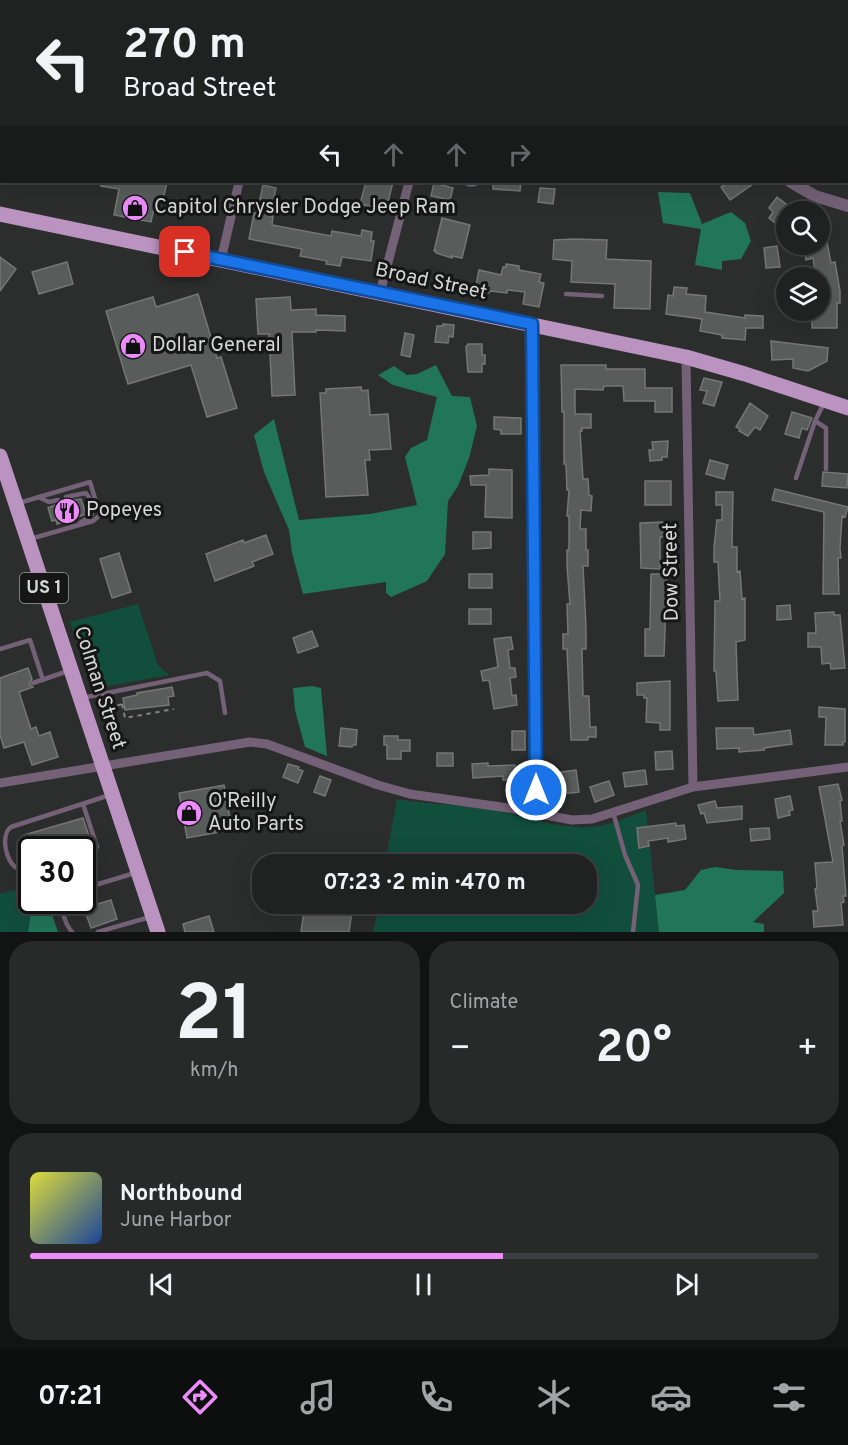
<!DOCTYPE html>
<html lang="en">
<head>
<meta charset="utf-8">
<style>
  body { margin:0; font-family:Overpass,sans-serif; background:#282a2a; color:#f1f3f6; height:100vh; display:flex; flex-direction:column; font-size:22px; white-space:nowrap }
  * { box-sizing:border-box; margin:0 }
  p { font-size:20px; color:#a2a4a5 }
  .icon { flex:none; width:33px; height:33px; fill:none; stroke:currentColor; stroke-width:2; stroke-linecap:round; stroke-linejoin:round }
  .map { position:relative; height:932px; overflow:hidden }
  .side { display:flex; flex-direction:column; gap:9px; padding:9px; background:#121313; flex:1 }
  .side>* { flex:none }
  .banner { position:absolute; left:0px; top:0px; width:849px; height:183px; box-shadow:0 6px 24px #0002,0 0 0 2px #3d3f40; background:#202222; color:#f1f3f6; overflow:hidden }
  .controls { position:absolute; left:776px; top:201px; display:grid; gap:12px }
  .controls a { display:grid; place-items:center; width:54px; height:54px; border-radius:50%; background:#202222; box-shadow:0 6px 24px #0002,0 0 0 2px #3d3f40; font-size:30px }
  .speed { position:absolute; left:18px; top:836px; display:flex; gap:12px; font-size:30px; font-weight:700; text-align:center }
  .speed>* { display:grid; place-content:center; width:78px; height:78px; border-radius:50%; background:#202222; box-shadow:0 6px 24px #0002,0 0 0 2px #3d3f40; line-height:1 }
  .speed .limit { border:3px solid #111; border-radius:9px; background:#fff; color:#111 }
  .pin { position:absolute; display:grid; place-items:center; width:51px; height:51px; color:#fff; margin:-26px; border-radius:12px; box-shadow:0 3px 9px #0006 }
  .me { position:absolute; width:66px; margin:-33px; rotate:0deg; stroke-linejoin:round; filter:drop-shadow(0 0 4px #0008) }
  .turn { display:flex; align-items:center; gap:21px; height:126px; padding:0 24px; font-size:27px }
  .turn .icon { width:78px; height:78px; stroke-width:2.5 }
  .turn b { display:block; font-size:42px; line-height:51px }
  .lanes { display:flex; align-items:center; height:57px; padding:0 24px; background:#0003; justify-content:center; gap:30px; direction:ltr }
  .lanes .off { opacity:.35 }
  .big { font-size:45px; font-weight:700; line-height:1.1 }
  .side .widget { flex:1; display:flex; flex-direction:column; justify-content:center; gap:9px; min-width:0; padding:0 21px; border-radius:24px; background:#282a2a }
  .side .dial { align-items:center; gap:0 }
  .dial b { font-size:78px; line-height:1 }
  .song { display:flex; align-items:center; gap:18px }
  .cover { width:72px; height:72px; border-radius:9px; background:linear-gradient(135deg,hsl(60 70% 55%),hsl(220 70% 35%)) }
  .played { height:6px; border-radius:3px; background:linear-gradient(90deg,#ec8cfa 60%,#3d3f40 60%) }
  .keys { display:flex; justify-content:space-around; direction:ltr }
  .heat { display:flex; justify-content:space-between; align-items:center; font-size:33px; direction:ltr }
  .side .tiles { flex:1; display:grid; gap:9px; grid-template-columns:1fr 1fr }
  .widget:last-child { grid-column:span 2 }
  .trip { position:absolute; left:252px; top:854px; width:345px; height:60px; border-radius:24px; background:#202222; box-shadow:0 6px 24px #0002,0 0 0 2px #3d3f40; font-weight:700; line-height:60px; text-align:center }
  .menu { display:flex; height:96px; justify-content:space-around; align-items:center; background:#0d0e0e; color:#a2a4a5 }
  .menu .icon { width:42px; height:42px }
  .menu .current { color:#ec8cfa }
  .menu b { font-size:27px; color:#f1f3f6 }
  .map>svg:first-child { display:block }
  .green { fill:#114e3b }
  .forest { fill:#21765a }
  .building { fill:#585c5a; stroke:#747776; stroke-width:1.5 }
  .lines { fill:none; stroke-linecap:round; stroke-linejoin:round }
  .path { stroke:#808382; stroke-width:2; stroke-dasharray:4.5 4.5; stroke-linecap:butt }
  .service { stroke:#746177; stroke-width:4.5 }
  .minor { stroke:#746177; stroke-width:9 }
  .tertiary { stroke:#746177; stroke-width:12 }
  .primary { stroke:#bb93c0; stroke-width:15 }
  .route-casing { stroke:#114b97; stroke-width:15 }
  .route { stroke:#1a73e8; stroke-width:10 }
  .labels { text-anchor:middle; dominant-baseline:central; stroke-width:6; stroke-linejoin:round; paint-order:stroke }
  .shield { fill:#151615; stroke:#9c9e9d; stroke-width:1.5 }
  .shield-label { font-size:18px; font-weight:bold; fill:#d6d8d7 }
  .poi-label { font-size:20px; fill:#d6d8d7; stroke:#151615; text-anchor:start }
  .street-label { font-size:20px; fill:#d6d8d7; stroke:#151615 }
</style>
</head>
<body>
<div class="map">
<svg width="848" height="932" viewBox="0 0 848 932">
  <rect width="100%" height="100%" fill="#2b2e2d"/>
  <path class="green" d="M138,604L158,665L169,675L93,689L70,622Z
    M397,799C424,804 452,804 479,808C516,812 552,829 589,827C609,826 628,817 646,810L659,932H373L380,903H586V864H385Z
    M22,888L32,905L28,932H0V894Z"/>
  <path class="forest" d="M658,192L690,193L702,224L731,212L745,223L751,241L741,259L722,261V270L695,265L701,229L663,223Z
    M436,365L452,396L470,397L477,426L469,458L458,486L448,501L445,554L427,581L391,597L386,593V582L303,594L292,553L289,530L264,472L254,435L274,419L299,520L370,514L417,505L405,457L411,448L427,440L437,397L393,385L378,375L394,366L407,375L417,374Z
    M312,686L321,688L327,756L305,747L295,710L293,688Z
    M715,867L736,870L783,871L784,893L753,922L764,924V932H659L655,895L685,890L701,870Z
    M31,885L32,900H47L58,932H28L32,905L22,888Z"/>
  <path class="building" d="M101,182H167L163,200L156,199L151,222L114,215L119,189L101,186Z
    M366,182H393L386,210L360,204Z
    M493,182H521L520,191L493,189Z
    M729,182H756L730,200L721,187Z
    M434,183L453,188L450,200L431,196Z
    M263,185L276,188L270,216H273L272,225L331,236L332,231L361,236L362,230L372,232L371,241H374L371,261L342,257L340,266L326,264L327,261L300,256L302,249L249,239L254,213H257Z
    M540,188L555,189L553,204L538,202Z
    M777,197L791,208L778,225L769,218L773,212L769,208Z
    M442,218L470,225L462,258L452,256V258L436,253V251H434Z
    M819,226H824L831,263L835,262L840,291V303H837V328H812V313H819V278H816L813,258L806,260L803,244H819Z
    M573,239L607,240L606,259L651,261L650,309L614,308L615,284L571,282L572,261L553,259L554,240Z
    M777,246L780,267L766,268L764,248Z
    M0,257L16,269L0,291Z
    M67,262L73,284L39,294L32,272Z
    M506,264L519,266V270L541,274L539,282L544,283L539,307L523,304L525,292L507,290V293L490,291L489,293L475,290L479,270L501,275L503,267H506Z
    M674,287L687,288L686,294L706,296L705,312L745,318V315L763,316V328H746L745,340L722,338V335L700,331L702,319L666,314L668,295L673,296Z
    M198,294L217,358L221,357L237,408L207,417L191,365L128,384L106,311L153,297L156,307Z
    M290,297L291,310L316,309V315L345,316V331L316,330V332H292L295,395L272,396L269,334H258L256,299Z
    M443,324L454,325L453,337L449,336L448,343L435,342L437,326H443Z
    M405,333L414,335L410,357L401,355Z
    M771,341L828,348L827,361L808,371L793,368V359L772,360Z
    M468,344H482V355H485V364H482V372H468L466,347Z
    M561,365H606V369H645V388H672V412H655V401H624L623,386H604L603,390L575,389V414H591V428H582V431H580L583,479H588L589,495L592,496L591,511L581,510L580,529H586V550H588V566H583L586,627V649H582L583,696H589L590,727H596V737H588V740H571L567,649H563V634H568L567,604H570L567,566V550H569V516H567L569,490H567L566,464H564V412H562Z
    M704,378L722,382L714,406L703,403L707,391L700,390Z
    M361,387L362,391L368,390L370,415L388,414L391,449L369,450L370,460H365L368,495L326,497L320,393H326V389Z
    M750,403L768,416L760,430L755,427L748,436L739,431L740,429L736,427Z
    M792,412L812,418L807,430L802,428L799,438L785,434Z
    M494,417L521,418V434H501V430L494,429Z
    M668,441L667,457H662V460L650,461L649,450H653L652,442Z
    M710,460L728,465L724,479L706,474Z
    M489,469L512,470V518L485,517L486,485H471L470,476L489,475Z
    M823,472L848,474L847,488L822,486Z
    M645,481H671V505H645Z
    M775,489L848,507L845,517L842,516L840,548L841,558H838L839,594H823L824,512L772,500Z
    M716,492H733L732,547H737V572L740,571L742,599L745,598V640L736,642L738,700L718,701L716,671H714L715,601H720L718,562H714V547L717,520H722V505H716Z
    M81,499L86,514L57,524L56,520L52,521L48,508L65,501Z
    M664,522V537H660V569L641,568L640,523Z
    M473,532H491V548L473,549Z
    M266,535L273,554L252,562L254,566L215,581L206,554L243,540L244,543Z
    M119,553L131,592L112,598L100,559Z
    M469,574H492V588H469Z
    M651,574H667L664,656H645V629H650Z
    M790,605L791,619L777,620V606Z
    M469,609H491V624H469Z
    M834,612V615H840L845,668L831,669L830,663L822,664L821,647H808V633H816L815,613Z
    M312,631L318,646L298,653L293,638Z
    M511,637L513,649L508,650L510,668H515L516,677L510,678L512,696L516,695L517,705L494,709L489,680L483,681L481,671L498,667L494,639Z
    M28,668L32,679L29,684L33,687L19,692L31,729L36,727L39,736L50,732L58,757L32,765L24,742L4,748L0,735V678Z
    M670,681V730H660V723L646,722L647,698H644V695H637V683Z
    M172,687L174,696L168,697L169,705L125,710L123,698L137,695V693Z
    M819,707L845,709V742H843V745H825L826,717H819Z
    M341,728L357,730L356,745H353L352,747L339,746Z
    M716,728H753L754,735L790,730L792,744L764,748V750L739,752V748L717,749Z
    M512,731H525V750H512Z
    M384,736H398V740H410V751H401V759H387V745H384Z
    M672,751L673,769L656,770L655,752Z
    M437,753H453V766H437Z
    M488,763V766L515,765L516,780H503V776L473,778L472,764Z
    M288,764L299,767L298,769L303,771L298,783L283,777Z
    M576,770L579,792L562,794L560,772Z
    M645,770L647,784L625,787L623,773Z
    M320,776L331,780L325,796L314,792Z
    M609,781L614,795L595,802L590,787Z
    M838,784L842,800L840,801L842,821H840L844,845L842,846L846,896H843L844,902L841,903L843,925L814,927L813,911H818L815,889L817,888L815,863L833,862L819,787Z
    M224,785L232,830L187,838L179,793Z
    M790,796L793,810L789,811L790,815L778,818L775,799Z
    M715,801L717,808L742,806V819L707,823L704,813L701,814L698,805Z
    M83,818L91,842L68,849H29L24,835Z
    M676,823V826L684,825L686,839L668,842V838L648,841L649,846L639,848L637,828Z
    M769,828L770,839L751,841L750,829Z
    M111,900L117,919L91,928L84,908Z
    M305,903H353L349,932H301Z
    M209,916L214,932H185L183,924Z"/>
  <g class="lines">
    <path class="path" d="M122,704L125,718L174,709
      M100,710L123,704"/>
    <path class="service" d="M566,294L602,296
      M815,421L826,428V469
      M796,478L815,421L824,403
      M38,497L49,502L58,500
      M66,497L86,493C92,501 94,507 91,516L80,523
      M19,503L90,482L100,515L93,521L30,539
      M0,649L30,640L43,680
      M33,683L68,671
      M82,698L207,673L220,681L225,713
      M613,812L625,855L638,885L633,932
      M82,852L97,847L83,804
      M32,868C27,869 22,871 17,868C6,863 0,835 11,827L110,795
      M82,889L135,873
      M63,900C61,911 65,924 72,932
      M98,932L150,917"/>
    <path class="minor" d="M192,0L193,2
      M386,0L387,2
      M556,0L557,2
      M469,182H474
      M221,260L239,182
      M380,293L409,182
      M532,324L536,814
      M686,357L693,787
      M0,783L250,742L267,744L378,785L410,794L508,808L572,820L592,819L693,787L848,767"/>
    <path class="tertiary" d="M653,0L654,2
      M730,2L731,0
      M791,182L815,196L848,206"/>
    <path class="primary" d="M0,214L686,357L745,374L848,408
      M0,456L158,932"/>
  </g>
  <g class="lines">
    <g class="route-casing">
      <path id="route" d="M185,252L532,324L536,790"/>
    </g>
    <use href="#route" class="route"/>
  </g>
  <defs>
    <g id="shop-disc" transform="scale(1.35)"><circle r="9.5" fill="#ec8cfa" stroke="#151615"/><path d="M-5-2.5h2.3a2.7 3.5 0 0 1 5.4 0H5L5.5 6h-11ZM-1.5-2.5h3a1.5 2.3 0 0 0-3 0Z" fill="#111"/></g>
    <g id="restaurant-disc" transform="scale(1.35)"><circle r="9.5" fill="#ec8cfa" stroke="#151615"/><path d="M-5-6h1v4h1v-4h1v4h1v-4h1v5L-1.5 .5V6h-2V.5L-5-1ZM5-6V6H3V1.5H1.5Q1.5-4 5-6Z" fill="#111"/></g>
  </defs>
  <g fill-rule="evenodd">
    <use href="#shop-disc" x="135" y="208"/>
    <use href="#shop-disc" x="133" y="346"/>
    <use href="#restaurant-disc" x="67" y="511"/>
    <use href="#shop-disc" x="189" y="813"/>
  </g>
  <g class="labels">
    <rect class="shield" x="20" y="573" width="48" height="30" rx="4.5"/>
    <g class="shield-label">
      <text x="44" y="588">US 1</text>
    </g>
    <g class="poi-label">
      <text x="154" y="208">Capitol Chrysler Dodge Jeep Ram</text>
      <text x="152" y="346">Dollar General</text>
      <text x="86" y="511">Popeyes</text>
      <text x="208" y="802">O'Reilly<tspan x="208" dy="23">Auto Parts</tspan></text>
    </g>
    <g class="street-label">
      <text transform="translate(431 282) rotate(12)">Broad Street</text>
      <text transform="translate(672 572) rotate(-91)">Dow Street</text>
      <text transform="translate(99 688) rotate(72)">Colman Street</text>
    </g>
  </g>
</svg>
<div class="controls">
<a><svg class="icon" aria-label="search" viewBox="0 0 24 24"><circle cx="10" cy="10" r="6"/><path d="M15 15l6 6"/></svg></a>
<a><svg class="icon" aria-label="layers" viewBox="0 0 24 24"><path d="M12 4l9 5-9 5-9-5zM3 14l9 5 9-5"/></svg></a>
</div>
<div class="speed"><div class="limit">30</div></div>
<div class="pin" style="left:185px;top:252px;background:#d93025"><svg class="icon" aria-label="arrive" viewBox="0 0 24 24"><path d="M6 21V4h12l-3 4 3 4H6"/></svg></div>
<svg class="me" style="left:536px;top:790px" viewBox="-20 -20 40 40"><circle r="17" fill="#1a73e8" stroke="#fff" stroke-width="3"/><path d="M0-11L8 9 0 5-8 9z" fill="#fff"/></svg>
<div class="trip">07:23 · 2 min · 470 m</div>
<div class="banner">
<div class="turn"><svg class="icon" aria-label="left" viewBox="0 0 24 24"><path d="M17 20v-9H6M10 6l-5 5 5 5"/></svg><div><b>270 m</b>Broad Street</div></div>
<div class="lanes"><svg class="icon" aria-label="left" viewBox="0 0 24 24"><path d="M17 20v-9H6M10 6l-5 5 5 5"/></svg><svg class="icon off" aria-label="ahead" viewBox="0 0 24 24"><path d="M12 20V5M6 11l6-6 6 6"/></svg><svg class="icon off" aria-label="ahead" viewBox="0 0 24 24"><path d="M12 20V5M6 11l6-6 6 6"/></svg><svg class="icon off" aria-label="right" viewBox="0 0 24 24"><path d="M7 20v-9h11M14 6l5 5-5 5"/></svg></div>
</div>
</div>
<section class="side">
<div class="tiles">
<div class="widget dial"><b>21</b><p>km/h</p></div>
<div class="widget"><p>Climate</p>
<div class="heat"><a>−</a><b class="big">20°</b><a>+</a></div>
</div>
<div class="widget">
<div class="song"><i class="cover"></i><div><b>Northbound</b><p>June Harbor</p></div></div>
<div class="played"></div>
<div class="keys"><svg class="icon" aria-label="previous" viewBox="0 0 24 24"><path d="M18 5L8 12l10 7zM5 5v14"/></svg><svg class="icon" aria-label="pause" viewBox="0 0 24 24"><path d="M8 5v14M16 5v14"/></svg><svg class="icon" aria-label="next" viewBox="0 0 24 24"><path d="M6 5l10 7-10 7zM19 5v14"/></svg></div>
</div>
</div>
</section>
<nav class="menu">
<b>07:21</b>
<svg class="icon current" aria-label="directions" viewBox="0 0 24 24"><path d="M12 3l9 9-9 9-9-9zM9 14v-3h6M13 9l2 2-2 2"/></svg>
<svg class="icon" aria-label="music" viewBox="0 0 24 24"><path d="M9 18V5l10-2v13"/><circle cx="6" cy="18" r="3"/><circle cx="16" cy="16" r="3"/></svg>
<svg class="icon" aria-label="phone" viewBox="0 0 24 24"><path d="M5 4h4l2 5-3 2q2 4 5 5l2-3 5 2v4C11 20 4 13 5 4z"/></svg>
<svg class="icon" aria-label="climate" viewBox="0 0 24 24"><path d="M12 3v18M4 7l16 10M4 17L20 7"/></svg>
<svg class="icon" aria-label="car" viewBox="0 0 24 24"><path d="M5 17H2v-5l4-1 3-4h7l3 4 3 1v5h-3M9 17h6M6 11h13"/><circle cx="7" cy="17" r="2"/><circle cx="17" cy="17" r="2"/></svg>
<svg class="icon" aria-label="filters" viewBox="0 0 24 24"><path d="M4 7h16M4 17h16"/><circle cx="9" cy="7" r="2"/><circle cx="15" cy="17" r="2"/></svg>
</nav>
</body>
</html>
